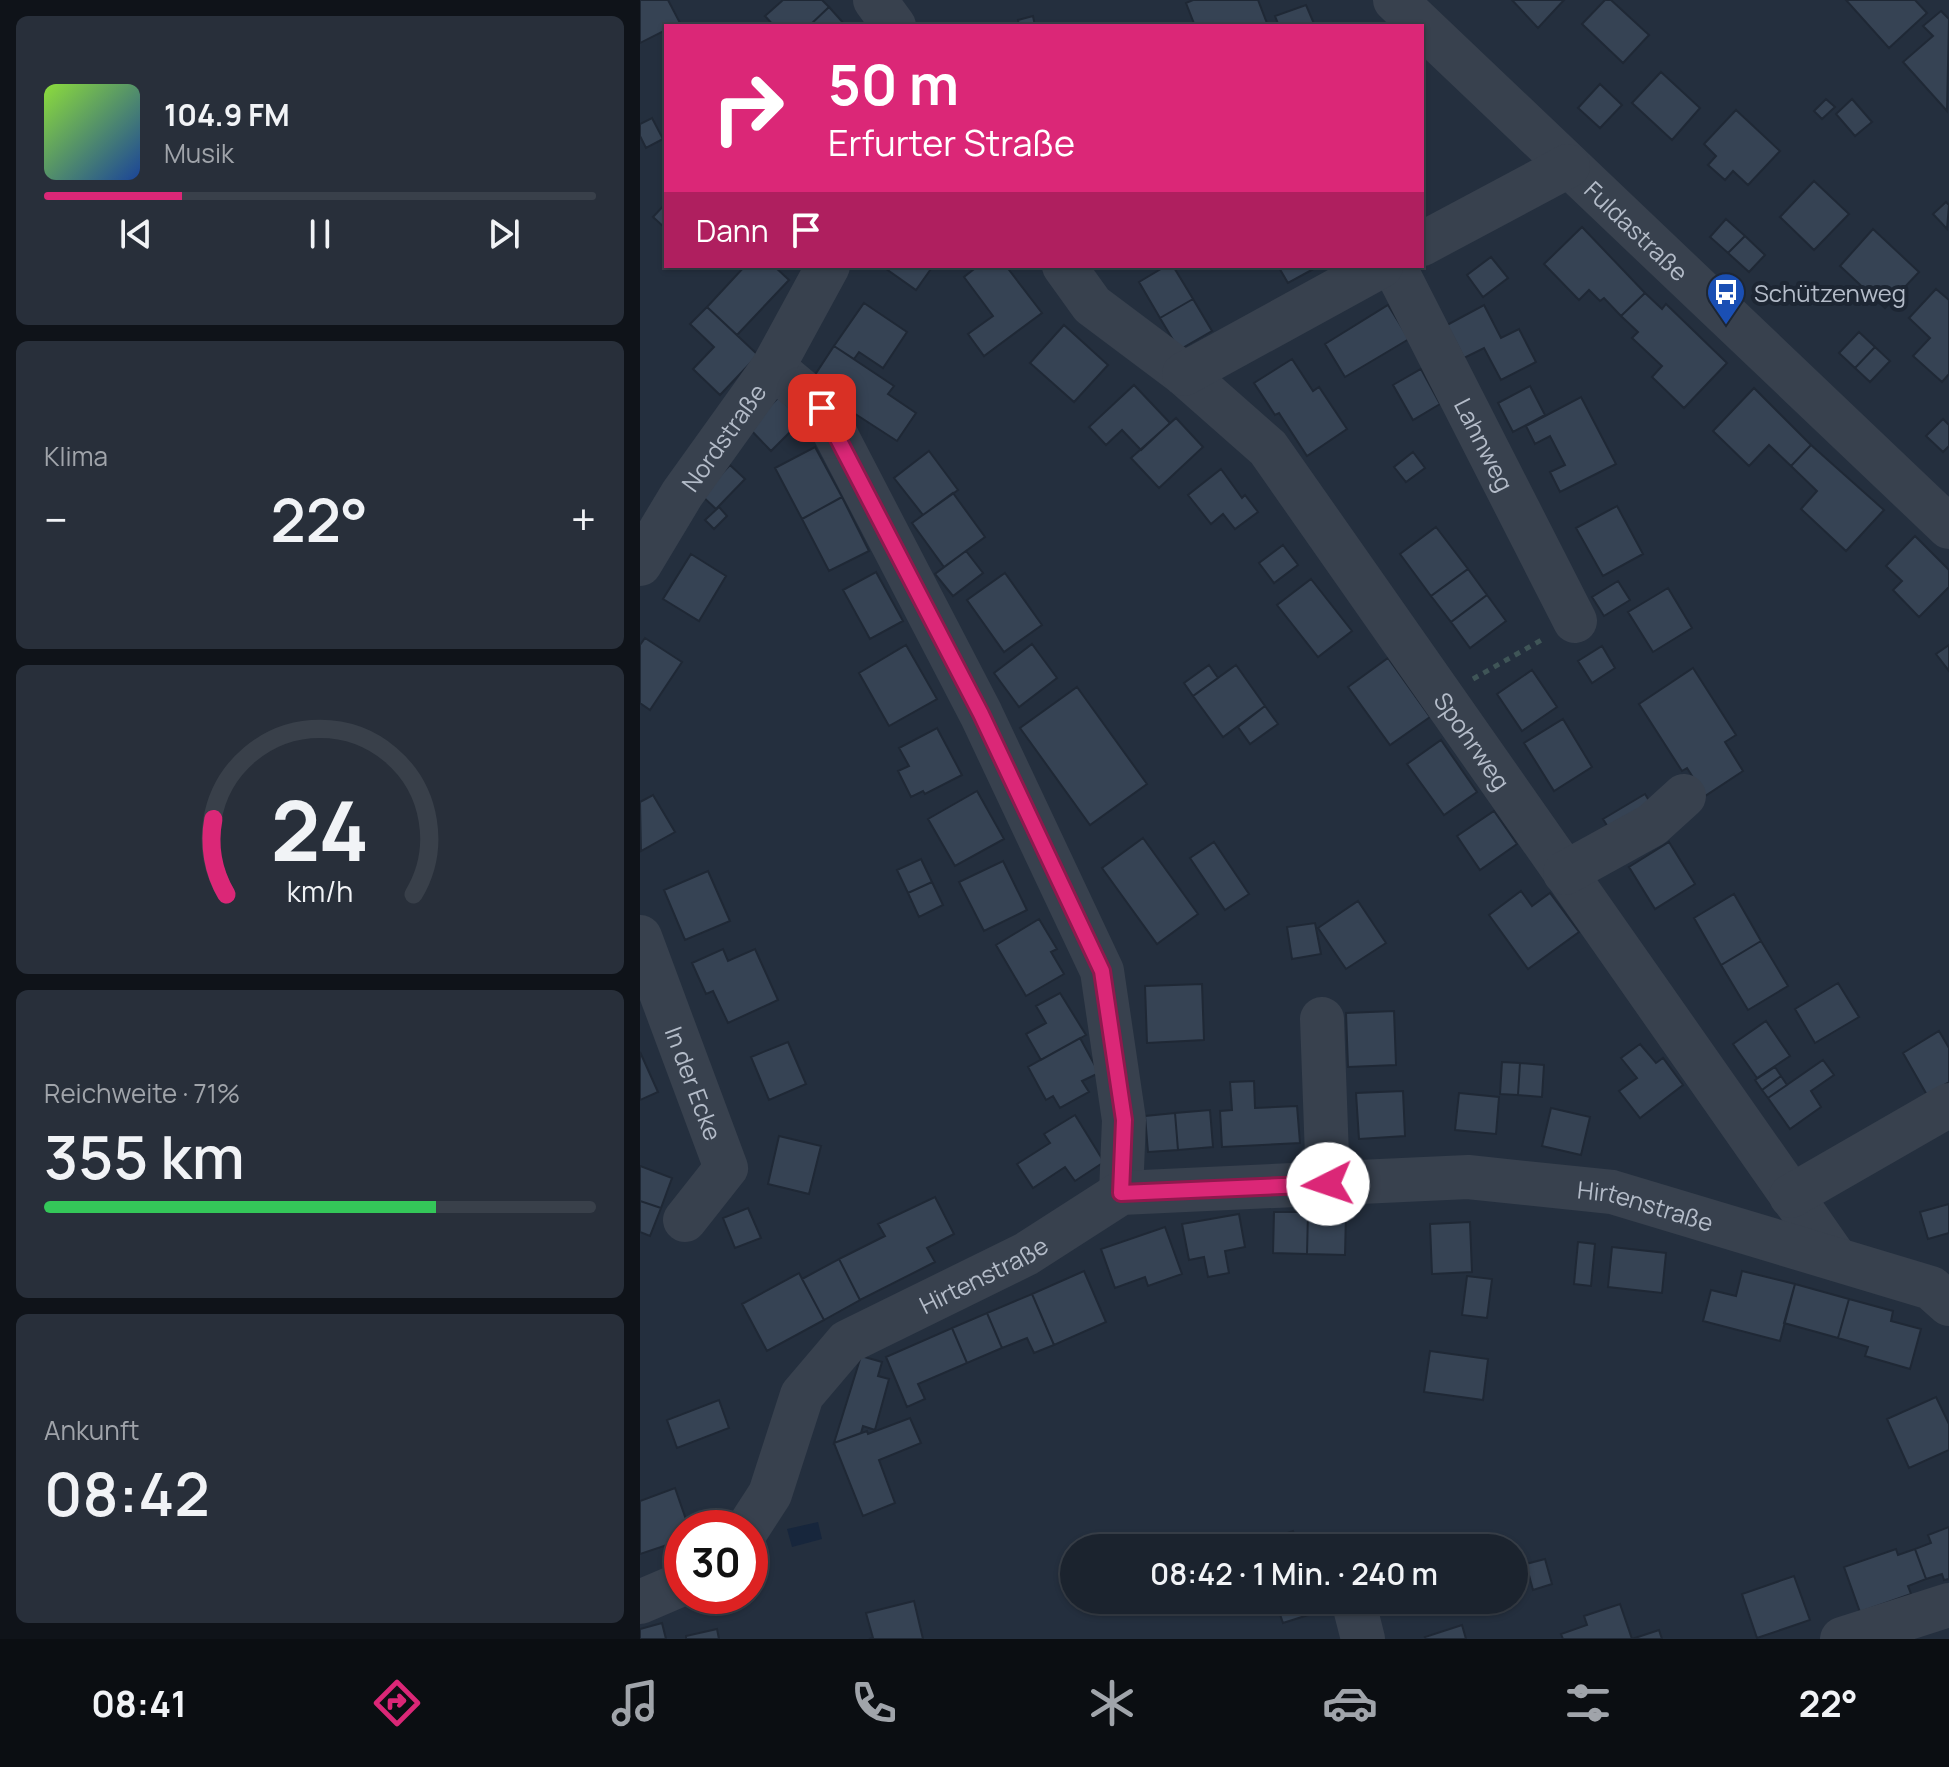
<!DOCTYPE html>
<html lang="de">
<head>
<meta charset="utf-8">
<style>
  body { margin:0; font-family:Manrope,sans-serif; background:#282f3a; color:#f1f3f6; height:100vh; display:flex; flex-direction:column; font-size:30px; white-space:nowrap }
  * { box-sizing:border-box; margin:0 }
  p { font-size:26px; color:#a0a4aa }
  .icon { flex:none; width:44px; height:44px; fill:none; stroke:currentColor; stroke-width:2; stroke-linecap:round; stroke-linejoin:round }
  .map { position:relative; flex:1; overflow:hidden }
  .details { display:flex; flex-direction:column; gap:16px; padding:16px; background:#0f1319; width:640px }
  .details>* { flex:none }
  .guide { position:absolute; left:24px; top:24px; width:760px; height:244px; border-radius:0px; box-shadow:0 2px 6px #0004,0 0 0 2px #39404a; background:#db2777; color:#fff; overflow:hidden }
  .speed { position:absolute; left:24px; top:1510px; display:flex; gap:16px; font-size:40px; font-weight:700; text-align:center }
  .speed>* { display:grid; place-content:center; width:104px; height:104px; border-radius:50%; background:#1b232e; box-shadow:0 2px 6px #0004,0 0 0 2px #39404a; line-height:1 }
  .speed .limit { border:12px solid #d22; background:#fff; color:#111 }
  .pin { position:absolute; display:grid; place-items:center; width:68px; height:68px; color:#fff; margin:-34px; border-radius:16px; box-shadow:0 4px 12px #0006 }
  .me { position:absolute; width:88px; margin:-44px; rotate:266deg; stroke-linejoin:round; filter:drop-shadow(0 0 6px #0008) }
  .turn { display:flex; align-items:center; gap:28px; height:168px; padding:0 32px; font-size:36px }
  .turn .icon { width:104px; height:104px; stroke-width:2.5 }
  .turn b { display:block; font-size:56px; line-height:68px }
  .then { display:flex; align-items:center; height:76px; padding:0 32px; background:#0003; gap:16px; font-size:30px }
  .big { font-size:60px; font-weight:600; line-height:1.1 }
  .details .card { flex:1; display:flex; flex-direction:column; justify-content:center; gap:12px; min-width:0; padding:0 28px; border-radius:12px; background:#282f3a }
  .details .dial { align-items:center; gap:0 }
  .dial svg { height:208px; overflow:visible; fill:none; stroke:#39404a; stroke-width:7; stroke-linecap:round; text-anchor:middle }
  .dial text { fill:#f1f3f6; stroke:none }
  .song { display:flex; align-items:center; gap:24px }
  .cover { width:96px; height:96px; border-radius:12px; background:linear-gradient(135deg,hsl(90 70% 55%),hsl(220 70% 35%)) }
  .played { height:8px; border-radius:4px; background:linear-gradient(90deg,#db2777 25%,#39404a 25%) }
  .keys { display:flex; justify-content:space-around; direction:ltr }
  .heat { display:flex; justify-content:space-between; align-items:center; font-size:44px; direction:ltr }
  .charge { height:12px; border-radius:6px; background:linear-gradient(90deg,#34c759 71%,#39404a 0) }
  .trip { position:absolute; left:420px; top:1534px; width:468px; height:80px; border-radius:40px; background:#1b232e; box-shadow:0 2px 6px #0004,0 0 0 2px #39404a; font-weight:600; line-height:80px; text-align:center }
  .menu { display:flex; height:128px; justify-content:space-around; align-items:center; background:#0b0e12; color:#a0a4aa }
  .menu .icon { width:56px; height:56px }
  .menu .selected { color:#db2777 }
  .menu b { font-size:36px; color:#f1f3f6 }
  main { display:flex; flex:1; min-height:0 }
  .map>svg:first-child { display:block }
  .water { fill:#17263c }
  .building { fill:#364354; stroke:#1f2835; stroke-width:2 }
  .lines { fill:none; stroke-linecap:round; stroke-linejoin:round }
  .path { stroke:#3f5557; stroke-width:5; stroke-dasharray:6 6; stroke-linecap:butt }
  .minor { stroke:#38414e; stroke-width:44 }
  .route-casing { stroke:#8e194d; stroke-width:20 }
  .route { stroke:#db2777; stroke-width:14 }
  .labels { text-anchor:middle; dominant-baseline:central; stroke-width:8; stroke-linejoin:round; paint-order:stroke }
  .street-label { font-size:24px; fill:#b4bcc9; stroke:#1d2633 }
  .poi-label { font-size:24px; fill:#b4bcc9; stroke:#1d2633; text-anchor:start }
</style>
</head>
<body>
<main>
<section class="details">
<div class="card">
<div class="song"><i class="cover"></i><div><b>104.9 FM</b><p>Musik</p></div></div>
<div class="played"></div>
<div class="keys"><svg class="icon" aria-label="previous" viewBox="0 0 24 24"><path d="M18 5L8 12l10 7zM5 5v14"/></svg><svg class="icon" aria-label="pause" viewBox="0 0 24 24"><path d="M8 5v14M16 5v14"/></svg><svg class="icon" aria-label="next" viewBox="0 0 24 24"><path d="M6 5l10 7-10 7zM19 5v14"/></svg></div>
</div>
<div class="card"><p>Klima</p>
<div class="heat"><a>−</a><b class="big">22°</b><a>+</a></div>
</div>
<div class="card dial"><svg viewBox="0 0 100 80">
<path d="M14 69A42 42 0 1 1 86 69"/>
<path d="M14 69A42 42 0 0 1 9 40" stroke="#db2777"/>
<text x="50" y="56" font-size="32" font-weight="700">24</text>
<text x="50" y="72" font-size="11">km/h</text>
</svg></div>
<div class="card"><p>Reichweite · 71%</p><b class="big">355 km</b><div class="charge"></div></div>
<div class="card"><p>Ankunft</p><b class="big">08:42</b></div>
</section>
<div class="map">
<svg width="1309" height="1639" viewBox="0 0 1309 1639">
  <rect width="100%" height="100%" fill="#242f3e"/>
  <path class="water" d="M178,1522L182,1539L152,1547L147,1529Z"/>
  <path class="building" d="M0,0H28L40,23L26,26V30L0,43Z
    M143,0H182L189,7L169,26H134L125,16Z
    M553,0H618L628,26H555L546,3Z
    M872,0H924L898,28Z
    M965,0H971L1009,35L983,63L942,24Z
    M1206,0H1275L1287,13L1249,48Z
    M666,5L675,26H639L635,16Z
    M189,7L206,26H169Z
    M1301,11L1309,19L1307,111L1263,62L1293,36L1283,26Z
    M393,16L395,26H379L378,20Z
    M1021,72L1060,108L1032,140L992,103Z
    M960,84L982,105L960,128L938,108Z
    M1186,99L1195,107L1182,119L1174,111Z
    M1212,99L1232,122L1215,136L1196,114Z
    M1096,110L1140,151L1108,185L1093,171L1085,180L1068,165L1076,156L1064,144Z
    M12,118L23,139L6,148L0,136V124Z
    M1174,181L1209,214L1174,250L1140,217Z
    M1306,202L1309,205L1307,229L1293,214Z
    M26,203V229L13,217Z
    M1086,219L1105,236L1088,253L1070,237Z
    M942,227L1005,293L981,316L964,298L960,301L949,290L939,300L904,264Z
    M1233,229L1279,272L1245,308L1200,266Z
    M1105,236L1125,255L1109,272L1088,253Z
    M851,257L868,278L843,297L827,275Z
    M134,266L149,280L97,335L67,307L105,266Z
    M242,266H293L276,290Z
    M338,266H366L402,313L344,356L328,334L353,316L324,277Z
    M526,266H533L553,299L520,318L499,282Z
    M638,266H679L648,283Z
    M1296,289L1309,300V374L1302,382L1273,356L1290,338L1269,318Z
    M1005,293L1022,309L1026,304L1087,363L1044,408L1012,377L1022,366L992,338L998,332L981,316Z
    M553,299L572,331L539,350L520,318Z
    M224,303L267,332L243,368L219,352L214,359L194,346Z
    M748,305L769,339L705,377L685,344Z
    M844,305L861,338L879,329L896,362L861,380L844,348L824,358L807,325Z
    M67,307L118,355L80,395L53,369L74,347L50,324Z
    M424,325L468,365L434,402L390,363Z
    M1219,332L1235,347L1215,368L1199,353Z
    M194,346L254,386L248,394L276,413L257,441L169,384Z
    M1235,347L1250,361L1230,382L1215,368Z
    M652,359L673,391L679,387L707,429L667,456L639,413L635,415L614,383Z
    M781,369L800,404L773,420L753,385Z
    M494,385L530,423L501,450L482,430L466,445L449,427Z
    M890,386L905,415L873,432L858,403Z
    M1114,388L1171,445L1151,466L1129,445L1109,466L1073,431Z
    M139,397L162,420L131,451L108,427Z
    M941,397L976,464L920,492L910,472L925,465L910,436L895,444L886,426Z
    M536,418L563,447L519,488L491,458Z
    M1303,419L1309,425V446L1303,452L1286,436Z
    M1171,445L1244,510L1206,551L1161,509L1177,491L1151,466Z
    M175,447L202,497L162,519L135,468Z
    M289,451L318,490L283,515L254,478Z
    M773,452L785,468L766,482L754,467Z
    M90,465L105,479L76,509L61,495Z
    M581,469L602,498L605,495L618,512L595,529L583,514L571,524L548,495Z
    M313,493L345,537L304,567L272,523Z
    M202,497L229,551L189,571L162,519Z
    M977,506L1003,554L963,576L936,528Z
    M79,507L87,516L74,529L65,520Z
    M796,527L828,569L791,596L760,554Z
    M1275,536L1309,570V587L1279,617L1253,590L1262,581L1246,566Z
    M643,545L658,565L634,583L619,563Z
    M326,551L343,573L313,596L295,574Z
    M51,554L86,576L59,621L23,599Z
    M828,569L847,595L811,622L791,596Z
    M236,572L263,621L230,639L203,590Z
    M365,573L402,625L364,652L327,600Z
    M671,579L712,631L678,657L637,605Z
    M978,581L990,600L964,616L952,597Z
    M1028,588L1052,628L1013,652L988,612Z
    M847,595L866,621L830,648L811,622Z
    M5,638L42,662L10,710L0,703V645Z
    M392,644L417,678L379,707L354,673Z
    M266,645L297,699L249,726L219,673Z
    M1309,645V671L1296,654Z
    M962,646L975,668L952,683L938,661Z
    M748,658L790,717L750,745L708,687Z
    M569,665L578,678L553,696L544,683Z
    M596,665L625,706L583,737L553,696Z
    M1053,668L1096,735L1085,742L1103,771L1065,796L1047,768L1042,771L999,704Z
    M892,670L917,707L882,731L857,694Z
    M437,687L507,784L450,825L380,728Z
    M625,706L638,724L610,744L598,727Z
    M923,719L952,767L914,791L884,743Z
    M297,728L322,775L285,794L283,791L271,797L258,771L269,766L259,748Z
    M801,740L837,792L804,815L767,764Z
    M337,791L364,839L315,866L288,819Z
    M1005,794L1016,812L974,837L963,819Z
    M13,795L35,832L1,851L0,802Z
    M854,811L877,844L840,870L817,836Z
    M503,838L558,914L517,944L462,868Z
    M574,842L609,894L585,910L550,858Z
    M1029,842L1055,884L1015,909L989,867Z
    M281,859L292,882L268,893L257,870Z
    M363,861L387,910L344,931L319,882Z
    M68,871L90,921L45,940L24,890Z
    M292,882L303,905L279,917L268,893Z
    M881,891L892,906L910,893L939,932L888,969L849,915Z
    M1094,894L1121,941L1081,965L1054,918Z
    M718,901L746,943L706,969L678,928Z
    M399,919L417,949L411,952L424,974L386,996L356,945Z
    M675,923L681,954L652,959L647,927Z
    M1121,941L1148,986L1108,1010L1081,965Z
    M83,949L88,961L115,949L138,1000L88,1023L73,991L66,994L52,963Z
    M1198,983L1219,1017L1175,1043L1155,1009Z
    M562,984L564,1040L507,1043L505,986Z
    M420,993L446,1035L401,1060L386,1034L406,1023L396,1006Z
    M754,1011L756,1065L708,1067L706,1013Z
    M1126,1021L1150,1056L1117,1078L1093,1044Z
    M1299,1031L1309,1048V1082L1287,1095L1263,1053Z
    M440,1038L459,1073L442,1081L449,1092L420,1108L413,1096L406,1100L388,1067Z
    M148,1042L166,1084L129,1100L111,1057Z
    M1000,1044L1016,1063L1023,1058L1043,1085L1000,1118L979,1091L997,1078L981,1058Z
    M0,1052L18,1092L0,1100Z
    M1183,1060L1194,1075L1171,1091L1181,1107L1150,1129L1128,1098Z
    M862,1062L880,1063L878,1095L860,1094Z
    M880,1063L904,1065L902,1097L878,1095Z
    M1135,1067L1141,1076L1122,1090L1115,1080Z
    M1141,1076L1147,1085L1128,1098L1122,1090Z
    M614,1081L615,1108L657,1106L660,1143L582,1147L580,1111L592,1110L590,1082Z
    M763,1091L765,1136L719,1139L716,1093Z
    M819,1093L859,1097L856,1134L815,1130Z
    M911,1108L950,1117L941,1155L902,1146Z
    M570,1110L573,1147L538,1150L535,1113Z
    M535,1113L538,1150L508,1152L505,1116Z
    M435,1115L464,1162L435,1181L425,1167L393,1188L377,1164L410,1143L404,1134Z
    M139,1136L181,1146L169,1194L128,1184Z
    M0,1166L32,1178L21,1208L0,1201Z
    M295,1197L314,1234L287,1248L295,1262L220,1300L199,1259L245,1236L238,1224Z
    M0,1201L21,1208L10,1236L0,1232Z
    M1309,1204V1233L1288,1239L1280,1212Z
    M108,1208L121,1238L95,1248L83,1218Z
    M634,1212H668L667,1254L633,1253Z
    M668,1212L706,1213L705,1255L667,1254Z
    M599,1214L605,1247L585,1251L589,1273L568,1277L564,1257L549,1260L542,1224Z
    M830,1222L832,1272L792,1274L790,1224Z
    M525,1227L542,1274L508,1286L505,1277L475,1288L461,1249Z
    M938,1242L955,1244L951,1286L934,1284Z
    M972,1247L1026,1253L1022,1293L968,1287Z
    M199,1259L220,1300L184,1320L162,1279Z
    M444,1271L466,1322L414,1345L392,1294Z
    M1102,1271L1155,1284L1140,1341L1063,1321L1071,1290L1096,1296Z
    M159,1273L184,1320L127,1351L102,1304Z
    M827,1276L852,1279L847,1318L822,1315Z
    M1155,1284L1209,1299L1198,1338L1144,1323Z
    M392,1294L414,1345L394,1353L387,1338L362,1348L347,1313Z
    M1209,1299L1253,1311L1251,1321L1281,1329L1270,1369L1225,1356L1228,1347L1198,1338Z
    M347,1313L362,1348L327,1363L312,1328Z
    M312,1328L327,1363L278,1384L285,1399L267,1407L246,1357Z
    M790,1351L848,1359L843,1400L784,1392Z
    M221,1356L242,1362L238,1376L249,1379L235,1430L223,1426L221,1433L194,1443Z
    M1296,1397L1309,1424V1450L1269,1468L1247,1419Z
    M79,1400L89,1428L37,1448L27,1420Z
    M270,1418L281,1443L239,1460L255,1503L223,1516L194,1443L227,1431L228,1434Z
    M35,1488L49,1528H42V1540L0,1554V1501Z
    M1309,1527V1579L1304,1580L1302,1574L1286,1579L1275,1549L1291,1543L1288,1535Z
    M653,1531L658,1548H618L616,1544Z
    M1256,1549L1258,1555L1275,1549L1286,1579L1268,1586L1271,1594L1220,1612L1204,1567Z
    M905,1559L912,1584L893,1590L886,1564Z
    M1154,1576L1170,1620L1117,1638L1102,1594Z
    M635,1600H681L684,1610L643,1623Z
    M274,1601L283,1639H229L233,1638L226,1613Z
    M980,1604L992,1639L1019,1630L1022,1639H923L921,1634L947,1625L944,1616Z
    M22,1623L26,1639H0V1629Z
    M822,1625L826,1639H786L785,1637Z
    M77,1629L79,1639H46V1636Z"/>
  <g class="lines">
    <path class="path" d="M833,679L905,638"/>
    <g class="minor">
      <path d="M235,0L254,26"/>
      <path id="s1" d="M755,0L1309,527"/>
      <path d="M782,244L928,166"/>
      <path id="s2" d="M424,266L452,305L544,374L628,448L1196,1259"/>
      <path id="s3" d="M754,266L935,621"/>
      <path d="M133,367L182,408L341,714L462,971L484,1120L481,1193"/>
      <path d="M544,374L741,266"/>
      <path id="s4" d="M0,564L42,494L133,367L188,266"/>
      <path d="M925,873L1012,825L1044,796"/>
      <path id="s5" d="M0,937L86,1168L45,1220"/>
      <path d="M682,1019L688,1184"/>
      <path d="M1151,1196L1309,1105"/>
      <path id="s6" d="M108,1528L130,1494L162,1395L207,1342L386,1254L481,1193L828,1177L972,1192L1291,1288L1309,1304"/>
      <path d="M713,1600L723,1639"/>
      <path d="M0,1602L42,1584"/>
      <path d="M1202,1639L1309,1605"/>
    </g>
  </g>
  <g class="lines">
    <g class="route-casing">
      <path id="route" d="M182,408L341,714L462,971L484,1120L481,1193L688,1184"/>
    </g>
    <use href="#route" class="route"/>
  </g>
  <defs>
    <g id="bus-pin" transform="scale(2)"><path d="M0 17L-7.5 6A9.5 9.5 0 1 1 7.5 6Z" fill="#1a4fb4" stroke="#1d2633"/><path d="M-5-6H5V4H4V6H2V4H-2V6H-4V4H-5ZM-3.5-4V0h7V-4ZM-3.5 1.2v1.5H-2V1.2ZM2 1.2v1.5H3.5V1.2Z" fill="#fff"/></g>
  </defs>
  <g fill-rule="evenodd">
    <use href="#bus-pin" x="1086" y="292"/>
  </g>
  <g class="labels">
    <g class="street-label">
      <text stroke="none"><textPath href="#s1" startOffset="334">Fuldastraße</textPath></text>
      <text stroke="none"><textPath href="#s4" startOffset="152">Nordstraße</textPath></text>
      <text stroke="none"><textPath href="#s3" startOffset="200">Lahnweg</textPath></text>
      <text stroke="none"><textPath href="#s2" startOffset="632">Spohrweg</textPath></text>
      <text stroke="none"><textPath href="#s5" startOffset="156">In der Ecke</textPath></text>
      <text stroke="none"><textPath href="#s6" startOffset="1054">Hirtenstraße</textPath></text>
      <text stroke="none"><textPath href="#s6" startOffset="366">Hirtenstraße</textPath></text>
    </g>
    <g class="poi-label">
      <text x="1114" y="292">Schützenweg</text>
    </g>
  </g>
</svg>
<div class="speed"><div class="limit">30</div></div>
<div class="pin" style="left:182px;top:408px;background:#d93025"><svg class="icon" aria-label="arrive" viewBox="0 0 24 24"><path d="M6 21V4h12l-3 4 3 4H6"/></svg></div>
<svg class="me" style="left:688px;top:1184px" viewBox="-20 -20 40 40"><circle r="19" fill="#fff"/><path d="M0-13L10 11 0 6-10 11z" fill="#db2777"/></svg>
<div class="trip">08:42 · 1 Min. · 240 m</div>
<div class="guide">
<div class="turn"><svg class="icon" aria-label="right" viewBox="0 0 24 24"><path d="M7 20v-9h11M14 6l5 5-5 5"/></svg><div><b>50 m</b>Erfurter Straße</div></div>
<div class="then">Dann<svg class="icon" aria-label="arrive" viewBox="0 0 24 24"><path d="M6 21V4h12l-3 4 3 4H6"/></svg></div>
</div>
</div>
</main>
<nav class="menu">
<b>08:41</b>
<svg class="icon selected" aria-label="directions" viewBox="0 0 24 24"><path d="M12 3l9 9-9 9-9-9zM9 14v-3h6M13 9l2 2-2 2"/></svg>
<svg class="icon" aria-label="music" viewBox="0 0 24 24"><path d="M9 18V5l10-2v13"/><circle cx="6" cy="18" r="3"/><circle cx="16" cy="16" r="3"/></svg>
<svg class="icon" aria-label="phone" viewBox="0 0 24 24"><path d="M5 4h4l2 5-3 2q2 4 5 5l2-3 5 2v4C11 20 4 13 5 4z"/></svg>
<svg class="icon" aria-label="climate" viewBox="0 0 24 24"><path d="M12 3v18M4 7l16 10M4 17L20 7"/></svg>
<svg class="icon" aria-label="car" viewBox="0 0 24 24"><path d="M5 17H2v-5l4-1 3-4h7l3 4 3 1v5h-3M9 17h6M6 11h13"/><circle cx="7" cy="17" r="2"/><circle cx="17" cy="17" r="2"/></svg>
<svg class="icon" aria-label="filters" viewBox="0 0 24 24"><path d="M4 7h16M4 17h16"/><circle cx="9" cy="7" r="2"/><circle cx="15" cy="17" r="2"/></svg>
<b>22°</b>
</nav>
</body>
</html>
